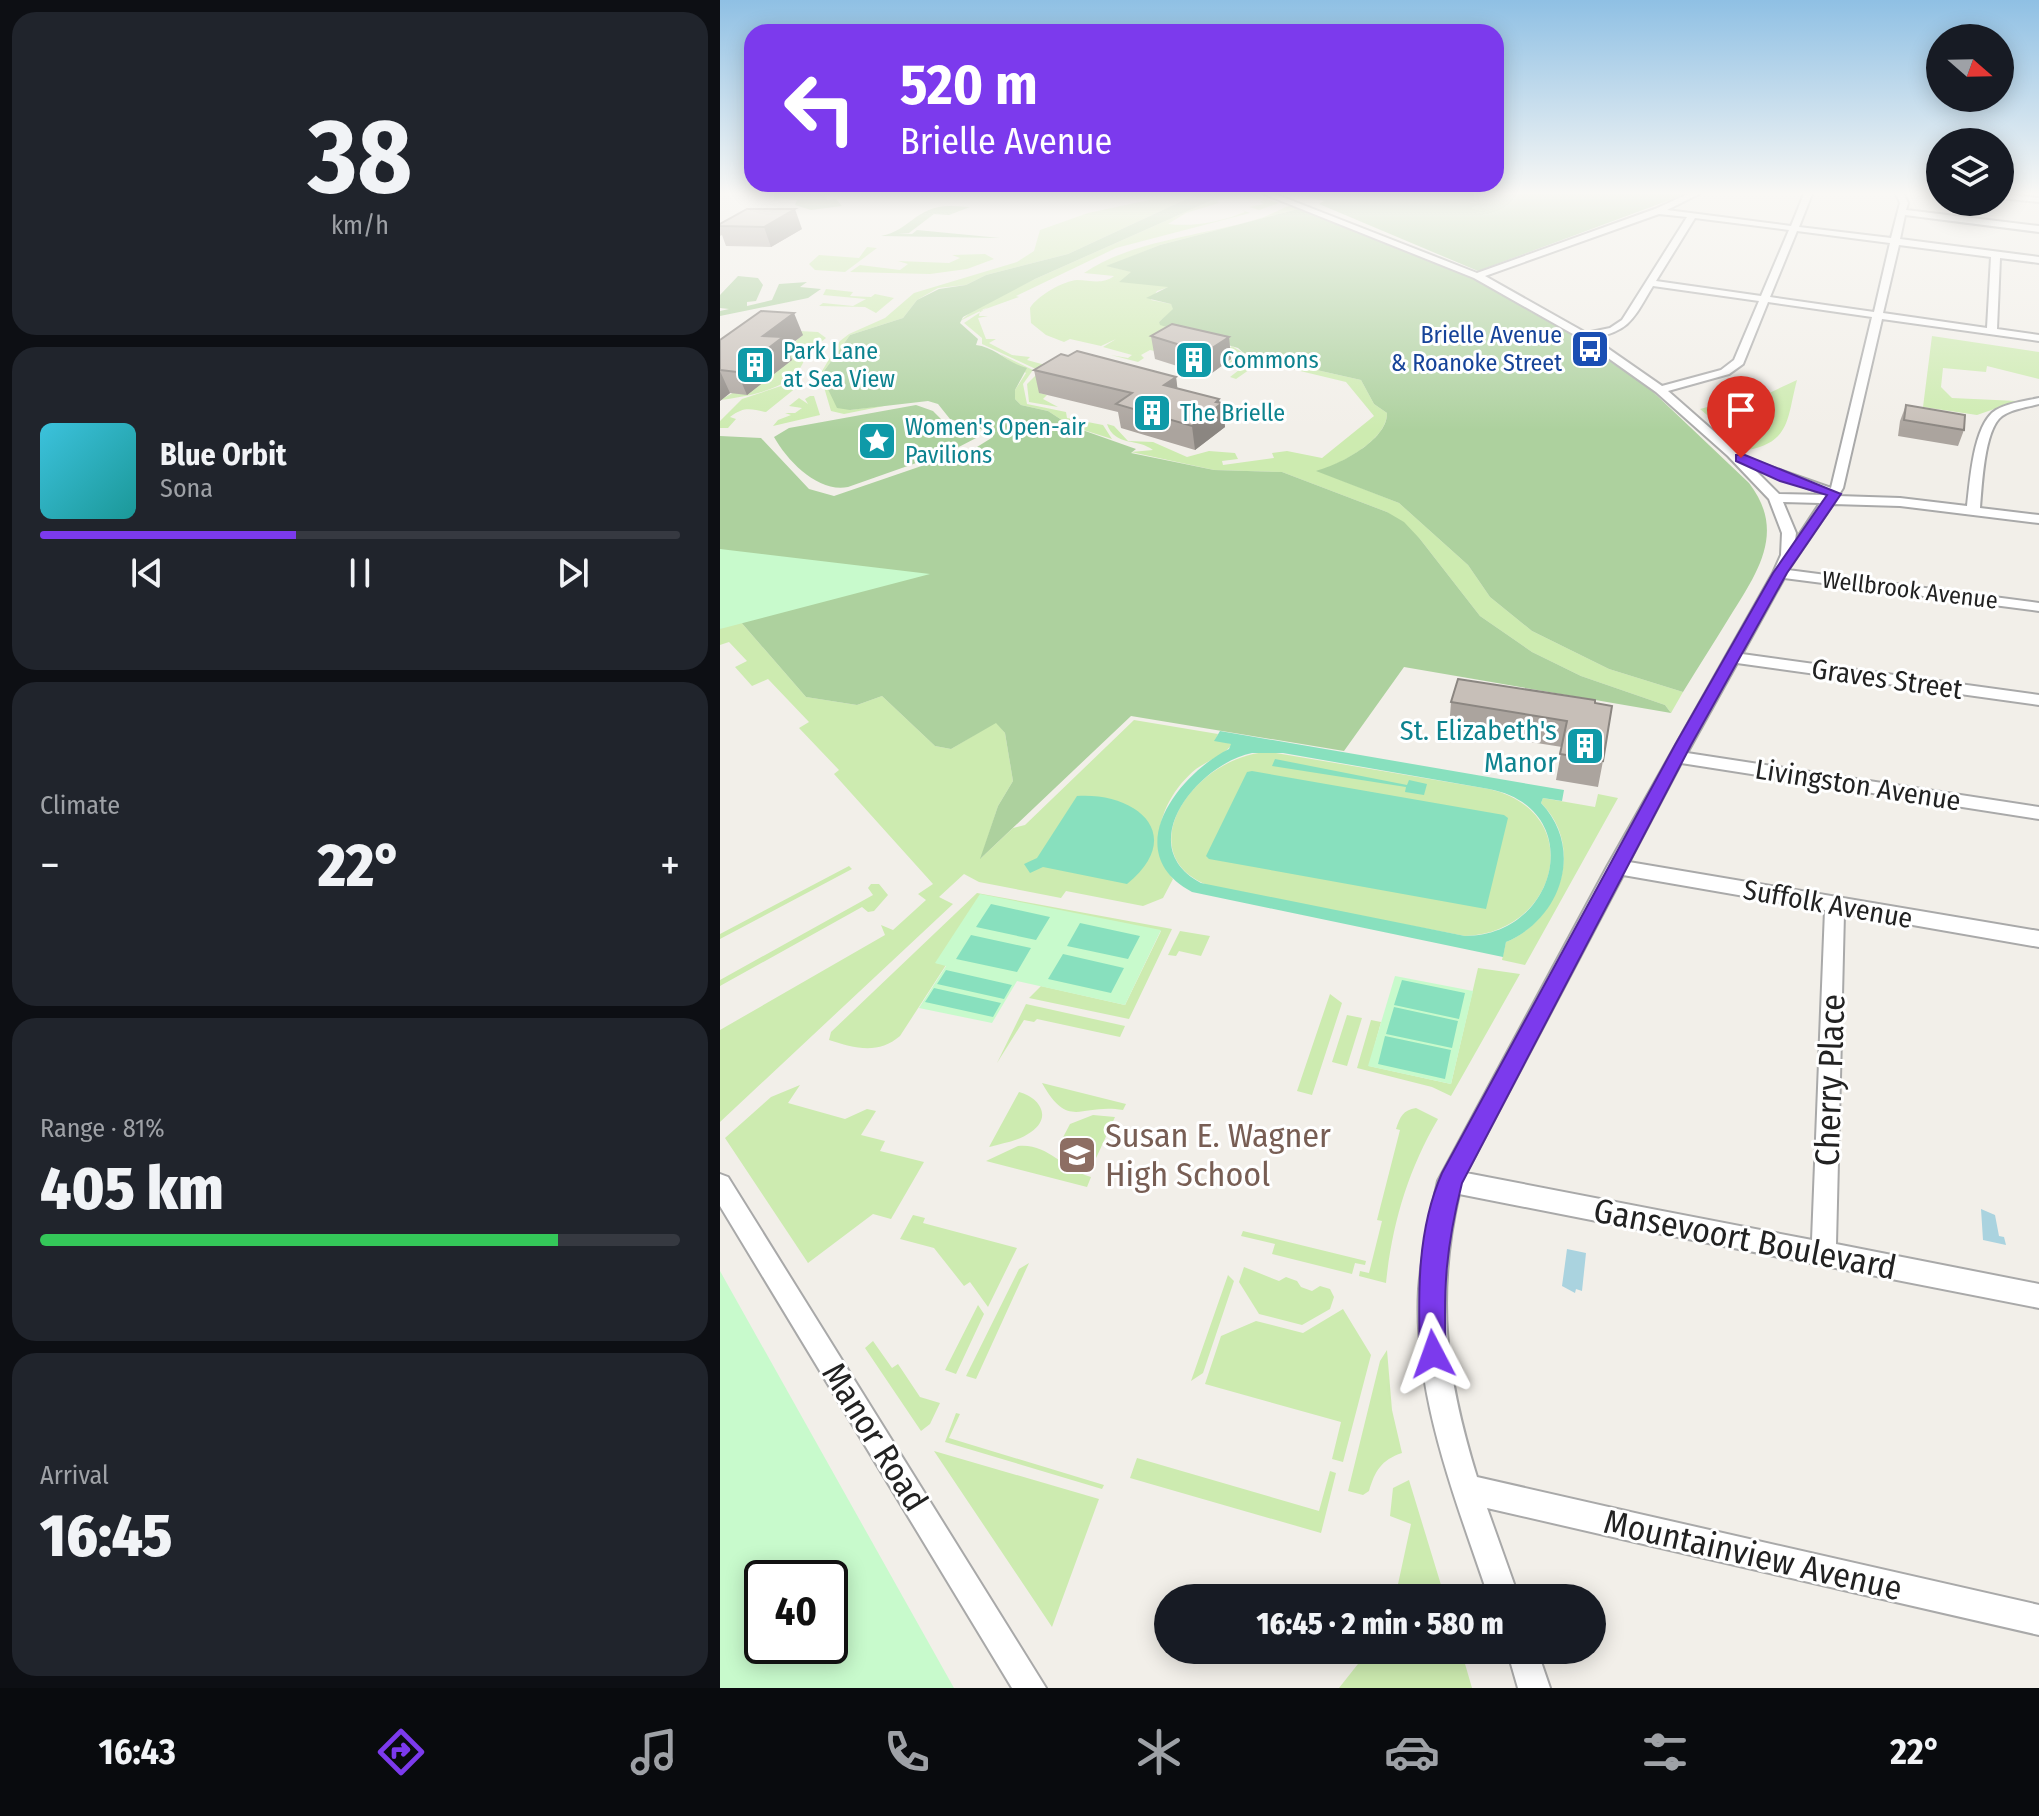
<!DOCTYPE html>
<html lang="en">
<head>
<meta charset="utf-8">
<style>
  body { margin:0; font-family:"Fira Sans Condensed",sans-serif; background:#20242c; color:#f1f3f6; height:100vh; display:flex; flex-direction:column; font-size:30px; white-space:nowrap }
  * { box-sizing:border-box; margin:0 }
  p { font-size:26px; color:#9ea1a6 }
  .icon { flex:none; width:44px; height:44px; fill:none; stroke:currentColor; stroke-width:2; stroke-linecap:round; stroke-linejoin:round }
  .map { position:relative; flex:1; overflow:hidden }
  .panel { display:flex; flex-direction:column; gap:12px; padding:12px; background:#0d0f14; width:720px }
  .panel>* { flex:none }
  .hud { position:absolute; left:24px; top:24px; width:760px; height:168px; border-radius:24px; box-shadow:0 4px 20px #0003; background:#7c3aed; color:#fff; overflow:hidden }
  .needle { width:52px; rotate:110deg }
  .buttons { position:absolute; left:1206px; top:24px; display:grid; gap:16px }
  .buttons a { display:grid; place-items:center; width:88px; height:88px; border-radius:50%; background:#171b24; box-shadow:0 4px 20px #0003; font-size:40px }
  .speed { position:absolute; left:24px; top:1560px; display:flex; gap:16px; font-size:40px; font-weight:700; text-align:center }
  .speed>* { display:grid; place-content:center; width:104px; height:104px; border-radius:50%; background:#171b24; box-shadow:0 4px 20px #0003; line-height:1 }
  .speed .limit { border:4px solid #111; border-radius:12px; background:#fff; color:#111 }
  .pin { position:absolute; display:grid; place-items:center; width:68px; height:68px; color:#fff; margin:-82px -34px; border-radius:50% 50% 50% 0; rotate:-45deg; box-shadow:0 0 8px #0007 }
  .pin .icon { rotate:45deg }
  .me { position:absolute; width:88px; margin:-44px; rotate:356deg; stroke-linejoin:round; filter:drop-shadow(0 0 6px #0008) }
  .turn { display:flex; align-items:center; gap:28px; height:168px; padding:0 24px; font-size:36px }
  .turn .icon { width:104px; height:104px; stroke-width:2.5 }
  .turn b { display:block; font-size:56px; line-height:68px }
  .big { font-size:60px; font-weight:800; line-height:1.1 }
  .panel .widget { flex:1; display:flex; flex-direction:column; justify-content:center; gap:12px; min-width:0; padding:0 28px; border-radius:24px; background:#20242c }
  .panel .dial { align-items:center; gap:0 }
  .dial b { font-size:104px; line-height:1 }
  .song { display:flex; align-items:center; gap:24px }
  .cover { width:96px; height:96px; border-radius:12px; background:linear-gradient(135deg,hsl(190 70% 55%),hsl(180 70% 35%)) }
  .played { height:8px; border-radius:4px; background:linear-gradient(90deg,#7c3aed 40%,#363941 40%) }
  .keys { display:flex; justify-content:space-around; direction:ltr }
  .heat { display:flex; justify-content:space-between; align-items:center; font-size:44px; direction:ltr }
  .charge { height:12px; border-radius:6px; background:linear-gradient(90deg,#34c759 81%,#363941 0) }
  .trip { position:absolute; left:434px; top:1584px; width:452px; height:80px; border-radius:40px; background:#171b24; box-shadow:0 4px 20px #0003; font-weight:800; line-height:80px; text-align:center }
  .tabs { display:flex; height:128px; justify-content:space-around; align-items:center; background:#090b0e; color:#9ea1a6 }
  .tabs .icon { width:56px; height:56px }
  .tabs .current { color:#7c3aed }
  .tabs b { font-size:36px; color:#f1f3f6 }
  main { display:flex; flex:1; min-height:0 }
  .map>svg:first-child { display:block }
  .grass { fill:#cdebb0 }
  .forest { fill:#add19e }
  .park { fill:#c8facc; fill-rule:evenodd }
  .pitch { fill:#88e0be; fill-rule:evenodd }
  .water { fill:#aad3df }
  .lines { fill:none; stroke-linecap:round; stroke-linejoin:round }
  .minor-casing { stroke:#a9a9a9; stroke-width:4 }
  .minor { fill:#fff; fill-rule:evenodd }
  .wall { fill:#aba49e }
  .shaded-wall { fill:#8b8681 }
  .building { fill:#c7bfb8; stroke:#8b8681; stroke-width:2 }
  .route { fill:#7c3aed; stroke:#51269a; stroke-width:2 }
  .labels { text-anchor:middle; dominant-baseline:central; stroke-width:6; stroke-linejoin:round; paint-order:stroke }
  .far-transit-label { font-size:24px; fill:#164399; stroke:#fff; text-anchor:end }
  .far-culture-label { font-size:24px; fill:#0d838f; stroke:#fff; text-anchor:start }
  .far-street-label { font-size:24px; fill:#222; stroke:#fff }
  .street-label { font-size:28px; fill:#222; stroke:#fff }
  .culture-label { font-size:28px; fill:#0d838f; stroke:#fff; text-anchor:end }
  .near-street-label { font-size:34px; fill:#222; stroke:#fff }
  .near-education-label { font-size:34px; fill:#785e54; stroke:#fff; text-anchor:start }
</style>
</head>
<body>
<main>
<section class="panel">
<div class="widget dial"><b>38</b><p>km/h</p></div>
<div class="widget">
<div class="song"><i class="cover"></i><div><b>Blue Orbit</b><p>Sona</p></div></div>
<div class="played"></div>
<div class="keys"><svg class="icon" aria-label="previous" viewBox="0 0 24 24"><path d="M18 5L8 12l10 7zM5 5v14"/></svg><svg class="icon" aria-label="pause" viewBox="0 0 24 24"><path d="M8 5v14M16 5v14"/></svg><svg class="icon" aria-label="next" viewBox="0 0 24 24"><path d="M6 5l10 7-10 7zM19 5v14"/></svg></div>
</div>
<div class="widget"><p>Climate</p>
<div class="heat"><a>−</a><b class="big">22°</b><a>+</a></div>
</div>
<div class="widget"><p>Range · 81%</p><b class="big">405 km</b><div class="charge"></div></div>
<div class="widget"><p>Arrival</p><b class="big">16:45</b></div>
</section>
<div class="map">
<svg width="1319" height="1688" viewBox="0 0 1319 1688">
  <rect width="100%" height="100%" fill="#f2efe9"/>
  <path class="grass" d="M457,194H477L348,254L266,275L246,285L218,288L197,300L183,318L130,335L104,371L107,388L130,410L169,405L124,414L111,411L101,377L102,371L120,341L129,334L165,318L194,293L297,262L314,251L320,230L368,213Z
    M506,194H531L559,203L539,210L529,207L544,204L540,202L543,200L521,195L496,201L499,203L466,213L448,224C472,227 501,222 525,212L522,210L530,213L396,248L296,296L299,297L260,311L259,316H268L258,318L266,339H276L269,343L292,355L310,357L307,360L351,372L320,393L327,395L323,399L338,407L309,402L307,384L320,371L262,344V338L244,323L268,307L240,321L256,308L315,279Z
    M574,204L582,208L440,245L388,266L412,272L401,282L441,283L449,287L437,291L431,300L451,304L454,309L439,322L449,329L439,352L430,350L421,355L424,358L418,362L391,355L408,358L412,355L383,347L396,339L381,346L350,339L344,342L326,335L311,323L310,308C318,295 344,281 357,280C371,280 382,285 394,276L364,273C414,239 486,236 544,217C547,216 565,207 574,204Z
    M147,247L157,248L125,272L95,270L89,264L99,255L139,258Z
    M265,254L274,259L247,269L210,274L130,272L140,265L180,270L188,264L178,261L229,263L240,258L232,255Z
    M106,289L133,292L130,296L151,297L155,294L174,298L156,313L145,307L99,306L103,303L133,306L146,299L103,295Z
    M79,331L98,332L106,338L86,354C79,389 29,396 0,400L71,361L67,354H75L78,349L65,351L81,336Z
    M1212,336L1319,352V379L1267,366L1266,372L1223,368L1221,387L1232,398L1297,401L1257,415L1203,407Z
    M512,346L525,354L641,380L654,404L667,413C668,439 620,465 598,471L679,503L748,565L770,597L812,631L889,669L963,692L951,713L945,705L861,676L812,652L760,616L700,539L667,512L562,472L494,470L411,452L433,450C418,438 395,447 387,424L394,426L408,441L433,442L467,457L489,451L515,453L518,459L502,461L503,465L554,458L552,453L567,451L602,458L654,416L626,382L547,363L536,365L516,379L510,377L519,370L502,366L515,358L500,354Z
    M280,354L313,370L303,384L307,404L346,412L347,418L383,425L392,439L351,426L328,411L301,405L295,399V390L306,373Z
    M1077,380C1067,417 1071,442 1028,450L980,409L1010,401L1021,406Z
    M73,382L77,387L46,412C33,410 25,405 10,417L16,419L8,428H0V421L22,399Z
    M90,396H94L100,415L53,426L58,420L71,415L65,413H75L82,408L69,406L79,398L88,404L85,399Z
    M20,621L86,697L137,705L162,696L215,746L231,749L276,722L285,733L293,781L278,806L261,858L293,828L305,825L414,720L498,734L495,740L512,744C505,755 487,761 476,769C444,795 424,844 453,879L443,898L423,906L346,891L341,898L259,882L244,874L219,897L233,904L0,1122V1030L165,935L161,925L173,930L206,900L198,894L213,884L114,774L119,770L79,728L89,722L48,679L32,686L15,667L27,661L9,642L0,645V629Z
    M550,752L769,789C868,812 839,933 745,936L499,889C401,862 472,754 550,752Z
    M878,794L898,798L805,965L782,960L786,942C839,920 866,847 821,803L823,798L875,807Z
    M129,866L132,869L0,939V934Z
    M151,884H159L168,895L154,911L148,912L142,907L0,986V980L153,895L148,888Z
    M257,893L452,929L409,1019L309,998L321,986L405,1005L441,931L216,963L226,965L180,1036C158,1055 134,1048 109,1040L111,1032Z
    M460,931L490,936L481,956L459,951L456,956L448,955Z
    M758,968L800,974L731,1096L712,1087L637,1068L651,1020L661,1022L649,1066L731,1084Z
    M610,994L622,1003L592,1095L577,1091Z
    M306,1004L405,1026L400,1037L317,1019L314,1022L304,1020L277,1063Z
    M627,1015L642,1018L627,1066L612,1062Z
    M322,1083L406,1104L403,1110C360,1103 349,1131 322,1083Z
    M80,1085L68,1103L125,1119L147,1109L156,1111L141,1135L165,1141L160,1151L204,1162L171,1219L153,1214L88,1263L5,1138L51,1097Z
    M299,1092C319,1097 333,1117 311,1132C299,1141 283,1143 269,1147Z
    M696,1108L718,1119C688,1170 672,1224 666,1283L639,1276L640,1271L649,1273L662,1221L657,1220L680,1130L676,1129C680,1117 683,1110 696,1108Z
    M373,1115L395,1117L371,1169L349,1160L340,1143L350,1124Z
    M298,1146C328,1143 341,1168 371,1177L367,1187L266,1161Z
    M193,1215L205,1218L203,1223L297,1248L268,1307L250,1282L244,1286L214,1248L180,1239Z
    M523,1231L646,1261L645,1265L635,1263L632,1274L552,1254L555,1244L521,1236Z
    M309,1263L256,1379L246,1376L299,1269Z
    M524,1267L559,1281L566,1277L577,1281L581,1287L592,1291L600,1286L610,1289L614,1297L610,1309L582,1325L539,1314L519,1282Z
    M508,1275L514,1281L483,1373L471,1381Z
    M258,1305L264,1314L236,1374L225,1370Z
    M623,1309L651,1355L623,1462L612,1459L621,1422L485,1384L501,1336L536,1321L583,1333Z
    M153,1341L172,1368L178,1364L200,1397L220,1403L210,1424L201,1431L145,1348Z
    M667,1350L672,1410L682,1453C661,1460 655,1471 649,1491L643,1495L628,1491L660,1361Z
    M236,1413L240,1414L229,1438L384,1485L382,1489L225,1442Z
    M214,1451L379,1499L332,1627Z
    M417,1458L599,1511L610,1471L616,1473L601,1533L410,1478Z
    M689,1480L725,1598H675L691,1524L670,1516L673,1488Z
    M649,1650H741L752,1688H619Z"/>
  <path class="forest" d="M52,194H113L105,195L107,200L116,199L122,206L91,210L75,205L77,200L49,197Z
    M477,194H506L315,279L243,317L240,323L258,339L256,345C275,347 287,363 307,368L295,390V399L301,405L328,411L351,426L416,449L411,453L494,470L562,472L667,512L684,522L700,539L760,616L812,652L861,676L945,705L951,713L684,667L624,751L411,716L260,859L278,806L293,781L285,733L276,723L231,749L215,746L162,696L137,705L86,697L20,621L0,629V436L41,438L89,489L114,496L257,447L273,437V433L230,419L218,404L208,401L130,410L117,408L104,381V371L130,335L183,318L197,300L219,289L246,285L266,275L348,254Z
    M591,194H966L758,271L599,204L604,201L587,197Z
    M231,206L250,207L229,215L214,214L189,233H178L192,234L197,230L280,238L161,236C190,231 195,206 231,206Z
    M582,208L752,278L848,333L929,388L1029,483C1067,532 1037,573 1009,618C994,643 978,667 963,692L889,669L812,631L770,597L748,565L679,503L596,471C619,465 668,440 667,413L654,404L641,380L525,354L518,348L440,325L439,322L453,309L451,304L426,298L448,287L399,282L411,272L386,266L440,245Z
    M18,276L38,278L43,285L36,301L27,302V306L52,300L59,284L87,282L80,287L101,289L88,298L0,316V311L9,309L0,308V295Z
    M196,405L213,411L226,424L256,433L258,437L233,450L128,487C99,493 68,462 54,437L69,428Z"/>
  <path class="park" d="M0,549L210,574L0,629Z
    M260,894L441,930L405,1005L297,981L272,1023L199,1008L226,966L215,963Z
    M675,976L753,991L731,1084L648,1066Z
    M0,1271L234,1688H0ZM110,1578V1646H42V1578Z"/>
  <path class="pitch" d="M500,731L844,790L842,801L823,798L821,803C865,849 841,919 786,942L783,957L472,892C398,853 458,774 509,749L511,744L494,741ZM532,753H563L769,789C868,808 839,936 745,936L481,883C411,846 478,764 532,753Z
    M555,759L687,785L689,780L707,784L704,795L685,792L686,787L552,766Z
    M532,771L784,815L788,818L766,909L489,859L486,856L527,772Z
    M357,796C417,792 467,835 407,884L323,867L310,873L304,864L317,858Z
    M271,904L330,917L316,940L256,927Z
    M360,923L420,936L408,959L347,946Z
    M251,935L311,948L297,972L236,959Z
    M343,954L404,968L391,993L328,979Z
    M226,970L292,985L284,999L217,984Z
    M682,980L745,993L739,1019L674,1005Z
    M214,988L281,1003L273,1017L205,1002Z
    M674,1007L738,1021L732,1048L666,1034Z
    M665,1036L731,1050L725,1079L658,1064Z"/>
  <path class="water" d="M1261,1209L1275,1215L1279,1236L1284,1237L1286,1245L1263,1240Z
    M847,1249L866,1253L862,1291L856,1289L855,1293L842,1286Z"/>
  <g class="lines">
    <g class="minor-casing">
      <path id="minor" d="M544,194H555L757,273L935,209L968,194H979L947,210L1071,226L1084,194H1092L1079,227L1171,238L1180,203L1176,194H1184L1188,203L1186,210L1319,226V232L1185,215L1180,239L1319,257V263L1280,258L1277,329L1319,335V341L1162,319L1123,488L1118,496L1180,498L1247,506C1250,482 1253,424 1276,410C1288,403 1305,401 1319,398V404C1308,407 1292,409 1282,416C1264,429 1262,486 1260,508L1319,515V523L1180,506L1113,504L1068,570L1319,603V611L1064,578L1022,654L1319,695V705L1017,663L967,753L1319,807V819L961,763L909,862L1319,931V947L1124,913L1116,1244L1319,1284V1308L739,1194C715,1298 726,1376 757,1477L1319,1605V1635L767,1508L799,1598H769C736,1500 693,1395 699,1289C702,1252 710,1217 718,1181L887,867L1053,573L1061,555L1062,533L1049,499L1008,456L936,392L860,338L754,278ZM939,214L967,217L902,320L890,328L866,333L765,276ZM975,218L1069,230L1041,296L936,281ZM1077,231L1170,243L1154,312L1050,297ZM1179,245L1271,257L1267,328L1163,313ZM933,286L1039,301L1014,360L1001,370L942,386L873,338C911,331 914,317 933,286ZM1048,302L1152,317L1111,488L1023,457L948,391L1009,374L1023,364ZM1032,467L1106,495L1059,494ZM1063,502L1100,503L1075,541L1076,533ZM903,875L1105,910L1092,1240L746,1173Z
        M1280,194L1319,198V202L1280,198Z
        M0,1174L8,1177L326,1688H292L0,1206Z
        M787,1650H817L830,1688H798Z"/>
    </g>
    <use href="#minor" class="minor"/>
  </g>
  <path class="wall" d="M0,223V224L82,229L51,247L6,246L2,235L0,236Z
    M83,335L67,347L72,360L27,395L10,393L0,401V340Z
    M431,336L509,337L511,359L492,373L473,371L435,359Z
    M314,370L456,377L457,389L502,403L505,427L475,450L401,428L398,412L319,393Z
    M1186,405L1244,430L1238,446L1178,436L1180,421Z
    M731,702L875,703L883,761L878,787L836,780L842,747L729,729Z"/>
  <path class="shaded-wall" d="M75,209L82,229L51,247L44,227Z
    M74,313L83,335L67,347L72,360L27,395L17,372L43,336Z
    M509,337L511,359L492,373L489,350Z
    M0,371L10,393L0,401Z
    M456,377L459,400L444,385Z
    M499,399L500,405L502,403L505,427L475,450L472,426Z"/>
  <path class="building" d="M27,209H75L44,227L0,226V224Z
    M41,311L74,313L43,336L63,337L17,372L0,370V340Z
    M452,324L509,337L489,350L470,348L431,336Z
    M357,351L456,377L444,385L499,399L496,402L502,403L472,426L396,404L412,393L314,370L341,354L348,356Z
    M1186,405L1245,415L1244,430L1184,420Z
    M738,679L875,700V703L892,706L883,761L840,754L847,721L731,702Z"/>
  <linearGradient id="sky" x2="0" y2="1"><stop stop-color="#8fc0e4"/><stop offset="0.45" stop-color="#f9f8f5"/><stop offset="1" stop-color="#f9f8f5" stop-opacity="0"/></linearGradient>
  <rect width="1319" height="430" fill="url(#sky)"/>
  <path class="route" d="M1016,455H1025L1121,494L1067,573L971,745L742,1183C726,1247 723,1288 726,1354L722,1363L713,1367L704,1363L700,1354C698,1293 697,1230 722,1173L955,745L1053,573L1107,495L1060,481L1016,461Z"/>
  <defs>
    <g id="bus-square" transform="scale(2)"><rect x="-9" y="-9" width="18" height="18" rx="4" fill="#1a4fb4" stroke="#fff"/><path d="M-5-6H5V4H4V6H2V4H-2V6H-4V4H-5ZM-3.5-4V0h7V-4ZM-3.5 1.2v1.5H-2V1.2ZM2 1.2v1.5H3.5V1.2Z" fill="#fff"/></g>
    <g id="building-square" transform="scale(2)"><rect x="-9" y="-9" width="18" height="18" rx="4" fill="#0f9aa8" stroke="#fff"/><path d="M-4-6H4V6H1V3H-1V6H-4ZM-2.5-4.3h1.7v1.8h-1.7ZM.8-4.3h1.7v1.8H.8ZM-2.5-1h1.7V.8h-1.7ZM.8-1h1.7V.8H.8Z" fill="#fff"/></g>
    <g id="sight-square" transform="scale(2)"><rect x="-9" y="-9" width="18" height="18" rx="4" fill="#0f9aa8" stroke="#fff"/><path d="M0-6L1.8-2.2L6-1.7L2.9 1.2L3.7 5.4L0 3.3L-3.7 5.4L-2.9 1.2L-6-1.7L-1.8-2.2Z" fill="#fff"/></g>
    <g id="school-square" transform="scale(2)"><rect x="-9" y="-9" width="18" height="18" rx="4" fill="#8d6e63" stroke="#fff"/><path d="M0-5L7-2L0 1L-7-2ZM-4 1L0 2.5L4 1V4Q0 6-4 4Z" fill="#fff"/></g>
  </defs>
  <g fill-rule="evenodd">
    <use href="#bus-square" x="870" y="349"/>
    <use href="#building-square" x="474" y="360"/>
    <use href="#building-square" x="35" y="365"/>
    <use href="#building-square" x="432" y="413"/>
    <use href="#sight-square" x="157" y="441"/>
    <use href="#building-square" x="865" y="746"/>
    <use href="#school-square" x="357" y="1155"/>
  </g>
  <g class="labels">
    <g class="far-transit-label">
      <text x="842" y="335">Brielle Avenue<tspan x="842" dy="28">&amp; Roanoke Street</tspan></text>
    </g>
    <g class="far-culture-label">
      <text x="63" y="351">Park Lane<tspan x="63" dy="28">at Sea View</tspan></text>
      <text x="502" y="360">Commons</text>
      <text x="460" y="413">The Brielle</text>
      <text x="185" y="427">Women's Open-air<tspan x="185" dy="28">Pavilions</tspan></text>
    </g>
    <g class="far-street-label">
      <text transform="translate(1190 590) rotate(7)">Wellbrook Avenue</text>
    </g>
    <g class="street-label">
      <text transform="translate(1167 679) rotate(8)">Graves Street</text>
      <text transform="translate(1138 785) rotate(9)">Livingston Avenue</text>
      <text transform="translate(1108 904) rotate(10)">Suffolk Avenue</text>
    </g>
    <g class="culture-label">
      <text x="837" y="730">St. Elizabeth's<tspan x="837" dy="32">Manor</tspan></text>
    </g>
    <g class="near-street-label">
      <text transform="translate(1110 1080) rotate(-88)">Cherry Place</text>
      <text transform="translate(1025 1239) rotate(11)">Gansevoort Boulevard</text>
      <text transform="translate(155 1437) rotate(58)">Manor Road</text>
      <text transform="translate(1033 1555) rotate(13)">Mountainview Avenue</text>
    </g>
    <g class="near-education-label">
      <text x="385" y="1135">Susan E. Wagner<tspan x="385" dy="39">High School</tspan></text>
    </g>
  </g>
</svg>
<div class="buttons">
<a><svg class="needle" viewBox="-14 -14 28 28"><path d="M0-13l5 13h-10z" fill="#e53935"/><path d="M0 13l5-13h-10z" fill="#9ea1a6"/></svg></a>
<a><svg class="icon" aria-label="layers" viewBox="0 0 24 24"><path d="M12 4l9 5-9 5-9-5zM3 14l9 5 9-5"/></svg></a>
</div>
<div class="speed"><div class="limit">40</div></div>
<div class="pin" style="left:1021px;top:458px;background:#d93025"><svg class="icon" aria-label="arrive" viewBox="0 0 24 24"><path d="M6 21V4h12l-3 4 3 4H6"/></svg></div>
<svg class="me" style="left:713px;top:1354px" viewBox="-20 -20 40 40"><path d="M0-17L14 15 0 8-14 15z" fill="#7c3aed" stroke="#fff" stroke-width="4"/></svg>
<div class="trip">16:45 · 2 min · 580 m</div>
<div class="hud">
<div class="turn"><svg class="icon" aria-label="left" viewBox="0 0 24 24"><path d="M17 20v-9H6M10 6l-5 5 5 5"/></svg><div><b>520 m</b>Brielle Avenue</div></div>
</div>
</div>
</main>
<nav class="tabs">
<b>16:43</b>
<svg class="icon current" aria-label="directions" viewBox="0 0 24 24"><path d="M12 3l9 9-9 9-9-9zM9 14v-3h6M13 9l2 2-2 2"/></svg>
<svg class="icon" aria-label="music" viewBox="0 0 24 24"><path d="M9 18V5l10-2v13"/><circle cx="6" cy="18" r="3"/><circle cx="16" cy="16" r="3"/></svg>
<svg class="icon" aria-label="phone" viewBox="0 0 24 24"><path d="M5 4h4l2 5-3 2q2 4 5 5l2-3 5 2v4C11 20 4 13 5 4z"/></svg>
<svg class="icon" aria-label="climate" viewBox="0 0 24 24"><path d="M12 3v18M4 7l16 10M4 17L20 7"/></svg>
<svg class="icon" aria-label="car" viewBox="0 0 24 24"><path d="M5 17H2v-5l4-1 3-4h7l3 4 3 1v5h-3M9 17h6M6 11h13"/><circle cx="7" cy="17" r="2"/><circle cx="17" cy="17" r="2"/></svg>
<svg class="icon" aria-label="filters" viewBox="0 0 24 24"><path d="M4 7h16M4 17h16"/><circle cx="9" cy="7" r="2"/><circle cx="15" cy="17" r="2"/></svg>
<b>22°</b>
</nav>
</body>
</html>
